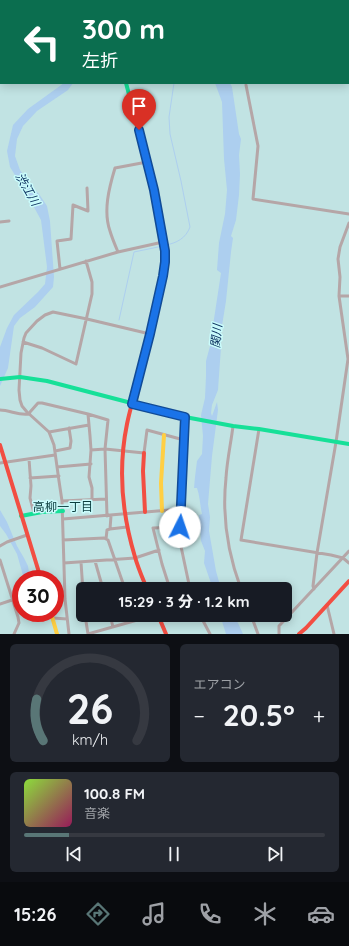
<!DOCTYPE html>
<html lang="ja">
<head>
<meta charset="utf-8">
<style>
  body { margin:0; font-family:Quicksand,"Noto Sans JP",sans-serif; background:#242831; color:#f1f3f6; height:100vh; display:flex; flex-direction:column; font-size:15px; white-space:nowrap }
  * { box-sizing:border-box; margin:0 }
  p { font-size:13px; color:#9ea1a6 }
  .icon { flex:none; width:22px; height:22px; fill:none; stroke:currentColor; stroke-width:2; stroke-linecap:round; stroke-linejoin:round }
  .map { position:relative; height:634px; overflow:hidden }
  .sheet { display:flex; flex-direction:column; gap:10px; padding:10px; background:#0d0f14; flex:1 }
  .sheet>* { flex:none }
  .top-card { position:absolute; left:0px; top:0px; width:349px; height:84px; box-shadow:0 2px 10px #0003; background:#0b6e4f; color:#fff; overflow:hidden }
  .speed { position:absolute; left:12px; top:570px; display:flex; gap:8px; font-size:20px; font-weight:700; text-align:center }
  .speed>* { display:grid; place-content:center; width:52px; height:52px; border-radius:50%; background:#171b24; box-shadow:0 2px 10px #0003; line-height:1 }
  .speed .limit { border:6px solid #d22; background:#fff; color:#111 }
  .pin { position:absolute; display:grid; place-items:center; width:34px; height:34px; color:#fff; margin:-41px -17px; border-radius:50% 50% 50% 0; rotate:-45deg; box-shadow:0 0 4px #0007 }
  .pin .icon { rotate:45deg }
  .me { position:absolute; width:44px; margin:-22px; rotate:4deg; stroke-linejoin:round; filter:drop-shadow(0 0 3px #0008) }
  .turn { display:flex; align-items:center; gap:14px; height:84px; padding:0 16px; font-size:18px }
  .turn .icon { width:52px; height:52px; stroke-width:2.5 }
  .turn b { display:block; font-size:28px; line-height:34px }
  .big { font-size:30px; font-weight:800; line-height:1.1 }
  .sheet .tile { flex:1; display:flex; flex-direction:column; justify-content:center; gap:6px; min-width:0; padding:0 14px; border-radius:6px; background:#242831 }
  .sheet .dial { align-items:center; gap:0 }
  .dial svg { height:104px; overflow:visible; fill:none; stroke:#363941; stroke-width:7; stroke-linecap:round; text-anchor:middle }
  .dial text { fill:#f1f3f6; stroke:none }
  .song { display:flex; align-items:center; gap:12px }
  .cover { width:48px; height:48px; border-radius:6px; background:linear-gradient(135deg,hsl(90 70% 55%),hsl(330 70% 35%)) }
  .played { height:4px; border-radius:2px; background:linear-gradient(90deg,#597676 15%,#363941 15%) }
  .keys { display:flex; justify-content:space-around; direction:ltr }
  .heat { display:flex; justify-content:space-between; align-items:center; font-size:22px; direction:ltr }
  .sheet .tiles { flex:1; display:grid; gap:10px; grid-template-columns:1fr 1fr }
  .tile:last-child { grid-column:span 2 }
  .trip { position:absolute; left:76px; top:582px; width:216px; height:40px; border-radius:6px; background:#171b24; box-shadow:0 2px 10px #0003; font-weight:800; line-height:40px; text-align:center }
  .tabs { display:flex; height:64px; justify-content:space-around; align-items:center; background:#090b0e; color:#9ea1a6 }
  .tabs .icon { width:28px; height:28px }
  .tabs .on { color:#597676 }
  .tabs b { font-size:18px; color:#f1f3f6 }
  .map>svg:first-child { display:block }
  .water { fill:#adcfef }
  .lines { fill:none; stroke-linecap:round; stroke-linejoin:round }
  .stream { stroke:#adcfef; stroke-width:1 }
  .street { stroke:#b5a6a7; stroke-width:3 }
  .fast { stroke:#16e098; stroke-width:4 }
  .slow { stroke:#ffcf43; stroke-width:4 }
  .jam { stroke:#f24e42; stroke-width:4 }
  .route-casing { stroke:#114b97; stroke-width:10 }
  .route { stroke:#1a73e8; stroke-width:7 }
  .labels { text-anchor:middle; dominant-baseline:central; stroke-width:3; stroke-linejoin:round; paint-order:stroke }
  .water-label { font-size:12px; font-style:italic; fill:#092e5d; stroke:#cafcfc }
  .neighbourhood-label { font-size:12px; fill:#0b3d3e; stroke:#cafcfc }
</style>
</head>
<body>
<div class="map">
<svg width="349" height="634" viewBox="0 0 349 634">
  <rect width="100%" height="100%" fill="#c1e3e3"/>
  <path class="water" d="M64,83H73L68,90L37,111L23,126L17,139L15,156L20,170L32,187L39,194L47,206L50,221L54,277L53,287L35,307L20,318L14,326L8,368L0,386V347L7,328L14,315L38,292L45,284L47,267L41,220L29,198L10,167L7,151L13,125L28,109Z
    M215,83H230L232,87L239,134L241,139L239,155L240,174L239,195L236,220L231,236L233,238L231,252L226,301L221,332V347L218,390L212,405L211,413L212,416L217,402L218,410L212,456L208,504L210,517L209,531L216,571L221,589H213L204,563L205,551L201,541L199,515L202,514C200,505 200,497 197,488H194L195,477L197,461L202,454L203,436L201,415L205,398L206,376V361L213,335L212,332L221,273L217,270L219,243L225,214L227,190L224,159L222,102Z
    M0,510L7,522L17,546L24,558L28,566L30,579H24L17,554L6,534L0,526Z
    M220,615H233L238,623L243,634H226Z"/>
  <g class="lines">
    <path class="stream" d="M166,245C177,243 186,238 190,227L181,181L170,134L169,117L174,83
      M119,320L134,252L163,246"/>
    <path class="street" d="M210,0V1
      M246,85L258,146L253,199L349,214
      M0,222L9,221
      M118,252C115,245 112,238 110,231C103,211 109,188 115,168L147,162
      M60,269L57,241L71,239L73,205L88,211L87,188
      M0,287L118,252L163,242
      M339,296H349
      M23,342L42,348L76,364L92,294V282L86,261
      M0,410C10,410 19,416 29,414L30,412L38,403H42L88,414L108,420L105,449L107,516
      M88,414L90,436L91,450L89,477L92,488V499
      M233,426C231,443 227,460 226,478C222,515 228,554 241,589
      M259,429L241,540L331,555L343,558L349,563
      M49,432L89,425
      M91,450L105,449L144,453L147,430L184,440
      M55,451L70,448L71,441L69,428
      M29,459L31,486L30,498L34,513
      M0,463L55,455
      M57,467L91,464
      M30,478L59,476
      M62,501L106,499
      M63,519L181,509L179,537L190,589
      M110,529L127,527
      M106,539L107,530L110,529L111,516
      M63,540L104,538L108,540L125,589
      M0,546L7,542L27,535
      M0,560L18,617L19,623L14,634
      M95,561L103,589
      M81,562L83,592
      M64,563L135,558L159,550
      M170,589L162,564L153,528L180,527
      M314,589L313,586L317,553L336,442L347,366L348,359L339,296L340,277L338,259L340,247L349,223
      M0,604L12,600
      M327,605L334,634
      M85,615L88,634
      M110,615L113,627
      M200,615L210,634
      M251,615L258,634
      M53,618L67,619
      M69,634L65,599L62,501L59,481L54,445L49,432L27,412L22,406L20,400L19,390L21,353L24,338L26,333L37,321L45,315L53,312L87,319L150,334
      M88,634L155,615
      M279,634V626L349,551"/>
    <path class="fast" d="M108,0V1
      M126,83L154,190L165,251V262L163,276L150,334L138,379
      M0,379L20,377L47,381L185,417L233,426L259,429L349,444
      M21,516L42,512L63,511"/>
    <path class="slow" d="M162,511L161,483L164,435
      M51,613L57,634"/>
    <path class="jam" d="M138,379C135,394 130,409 127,424C118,468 122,514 135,557C138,568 143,579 147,589
      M0,445L41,579
      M144,453L143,471L145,512
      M181,509L185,417
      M158,615L166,634
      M299,634L306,628L349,581"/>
  </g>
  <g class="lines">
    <g class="route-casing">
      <path id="route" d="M139,130L154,190L165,251V262L163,276L150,334L132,404L185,417L180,527"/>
    </g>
    <use href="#route" class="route"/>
  </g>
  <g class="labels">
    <g class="water-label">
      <text transform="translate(28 189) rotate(60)">渋江川</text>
      <text transform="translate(216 336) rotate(-84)">関川</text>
    </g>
    <g class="neighbourhood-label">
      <text x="63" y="506">高柳一丁目</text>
    </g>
  </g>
</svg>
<div class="speed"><div class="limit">30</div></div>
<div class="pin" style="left:139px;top:130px;background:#d93025"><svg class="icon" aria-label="arrive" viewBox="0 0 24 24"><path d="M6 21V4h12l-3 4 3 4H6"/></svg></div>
<svg class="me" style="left:180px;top:527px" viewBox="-20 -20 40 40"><circle r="19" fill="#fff"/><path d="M0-13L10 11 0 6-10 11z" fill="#1a73e8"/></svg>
<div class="trip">15:29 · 3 分 · 1.2 km</div>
<div class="top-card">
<div class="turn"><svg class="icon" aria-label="left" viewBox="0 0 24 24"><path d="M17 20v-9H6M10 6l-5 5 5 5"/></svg><div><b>300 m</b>左折</div></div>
</div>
</div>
<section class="sheet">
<div class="tiles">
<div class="tile dial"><svg viewBox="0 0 100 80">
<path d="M14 69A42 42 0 1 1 86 69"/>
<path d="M14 69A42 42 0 0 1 9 37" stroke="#597676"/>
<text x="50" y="56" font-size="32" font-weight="700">26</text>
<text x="50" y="72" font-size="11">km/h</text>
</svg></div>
<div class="tile"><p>エアコン</p>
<div class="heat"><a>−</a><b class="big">20.5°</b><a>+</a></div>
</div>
<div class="tile">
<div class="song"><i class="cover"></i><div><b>100.8 FM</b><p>音楽</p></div></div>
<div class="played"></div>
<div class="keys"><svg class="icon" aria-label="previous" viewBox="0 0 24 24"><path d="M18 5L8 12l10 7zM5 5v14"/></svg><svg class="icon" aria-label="pause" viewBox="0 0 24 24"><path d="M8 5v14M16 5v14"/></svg><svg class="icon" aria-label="next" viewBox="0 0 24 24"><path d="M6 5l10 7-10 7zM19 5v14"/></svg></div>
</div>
</div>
</section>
<nav class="tabs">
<b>15:26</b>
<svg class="icon on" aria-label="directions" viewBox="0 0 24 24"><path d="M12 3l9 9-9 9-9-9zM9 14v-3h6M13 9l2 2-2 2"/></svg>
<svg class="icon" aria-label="music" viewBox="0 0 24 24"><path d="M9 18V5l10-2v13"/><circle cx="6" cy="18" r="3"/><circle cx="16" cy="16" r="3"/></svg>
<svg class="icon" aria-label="phone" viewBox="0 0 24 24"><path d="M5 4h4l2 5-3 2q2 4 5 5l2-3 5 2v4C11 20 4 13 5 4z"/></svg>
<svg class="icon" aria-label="climate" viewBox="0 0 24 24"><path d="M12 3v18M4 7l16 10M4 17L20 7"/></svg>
<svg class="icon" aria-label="car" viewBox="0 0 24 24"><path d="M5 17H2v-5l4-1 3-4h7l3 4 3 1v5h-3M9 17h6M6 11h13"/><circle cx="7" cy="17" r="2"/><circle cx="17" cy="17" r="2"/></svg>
</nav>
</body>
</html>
